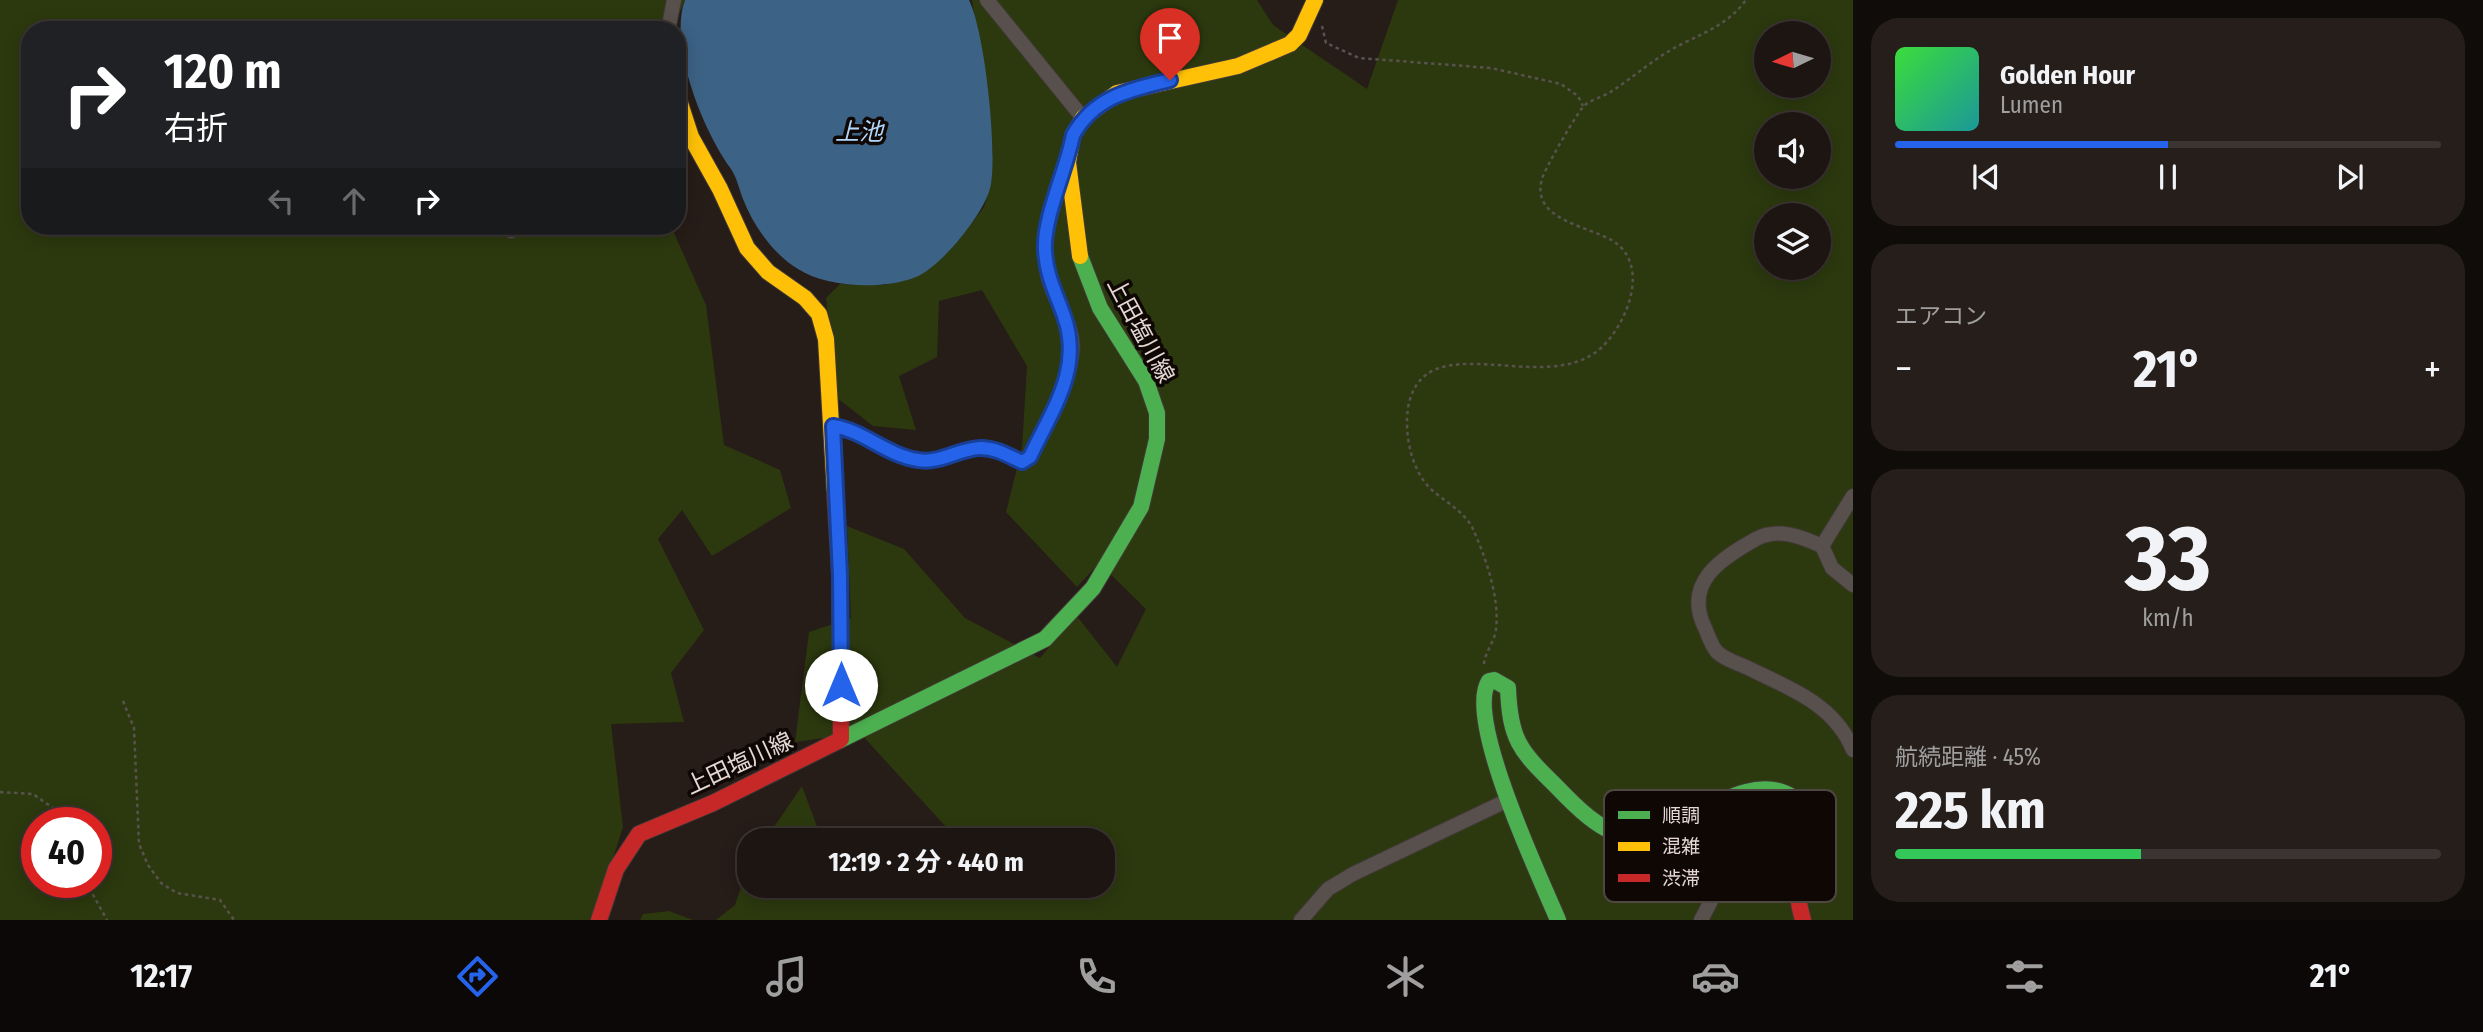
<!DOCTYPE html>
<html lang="ja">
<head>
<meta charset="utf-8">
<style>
  body { margin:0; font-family:"Fira Sans Condensed","Noto Sans JP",sans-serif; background:#251e1b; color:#f1f3f6; height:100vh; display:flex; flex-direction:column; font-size:26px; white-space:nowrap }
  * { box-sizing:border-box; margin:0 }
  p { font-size:23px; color:#a09f9f }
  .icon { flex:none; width:38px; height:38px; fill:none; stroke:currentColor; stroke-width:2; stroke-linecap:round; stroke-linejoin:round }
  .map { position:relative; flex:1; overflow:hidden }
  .sheet { display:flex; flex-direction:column; gap:18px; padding:18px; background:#0f0c0a; width:630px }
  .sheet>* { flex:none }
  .guide { position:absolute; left:21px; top:21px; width:665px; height:214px; border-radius:28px; box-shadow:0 4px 18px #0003,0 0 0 2px #3a3432; background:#202124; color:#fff; overflow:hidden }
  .needle { width:46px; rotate:265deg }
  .controls { position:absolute; left:1754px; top:21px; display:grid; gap:14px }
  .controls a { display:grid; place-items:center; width:77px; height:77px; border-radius:50%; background:#1c1512; box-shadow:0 4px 18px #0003,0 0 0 2px #3a3432; font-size:35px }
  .speed { position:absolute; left:21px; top:807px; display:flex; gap:14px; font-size:35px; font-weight:700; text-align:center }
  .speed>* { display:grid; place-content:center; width:91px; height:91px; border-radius:50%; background:#1c1512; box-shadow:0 4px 18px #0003,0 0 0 2px #3a3432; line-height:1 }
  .speed .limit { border:10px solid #d22; background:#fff; color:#111 }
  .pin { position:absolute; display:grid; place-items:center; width:60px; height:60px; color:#fff; margin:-72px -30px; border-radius:50% 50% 50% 0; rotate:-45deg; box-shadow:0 0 7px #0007 }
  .pin .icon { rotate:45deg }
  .me { position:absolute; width:77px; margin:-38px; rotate:0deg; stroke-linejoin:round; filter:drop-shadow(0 0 5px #0008) }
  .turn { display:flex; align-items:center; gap:24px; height:147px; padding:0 28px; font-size:32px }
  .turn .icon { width:91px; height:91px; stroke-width:2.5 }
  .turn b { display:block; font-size:49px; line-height:60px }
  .lanes { display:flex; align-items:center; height:66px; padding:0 28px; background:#0003; justify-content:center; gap:35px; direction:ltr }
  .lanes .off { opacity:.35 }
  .big { font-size:52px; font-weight:700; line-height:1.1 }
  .sheet .card { flex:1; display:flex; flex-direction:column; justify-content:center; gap:10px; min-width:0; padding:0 24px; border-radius:28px; background:#251e1b }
  .sheet .dial { align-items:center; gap:0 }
  .dial b { font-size:91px; line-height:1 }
  .song { display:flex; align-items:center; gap:21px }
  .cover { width:84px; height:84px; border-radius:10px; background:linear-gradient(135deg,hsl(120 70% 55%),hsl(180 70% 35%)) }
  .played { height:7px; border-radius:4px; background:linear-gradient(90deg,#2563eb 50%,#3a3432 50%) }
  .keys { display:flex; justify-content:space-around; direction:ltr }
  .heat { display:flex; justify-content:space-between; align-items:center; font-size:38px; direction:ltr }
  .charge { height:10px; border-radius:5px; background:linear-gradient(90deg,#34c759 45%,#3a3432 0) }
  .trip { position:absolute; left:737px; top:828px; width:378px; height:70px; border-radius:28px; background:#1c1512; box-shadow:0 4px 18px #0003,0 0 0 2px #3a3432; font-weight:700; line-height:70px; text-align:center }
  .menu { display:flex; height:112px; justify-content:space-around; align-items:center; background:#0b0807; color:#a09f9f }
  .menu .icon { width:49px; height:49px }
  .menu .current { color:#2563eb }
  .menu b { font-size:32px; color:#f1f3f6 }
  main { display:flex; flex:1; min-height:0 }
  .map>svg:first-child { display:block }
  .green { fill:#2c390e; fill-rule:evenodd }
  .water { fill:#3c6285 }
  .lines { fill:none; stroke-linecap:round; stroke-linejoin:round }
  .street-casing { stroke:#413936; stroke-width:16 }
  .fast-casing { stroke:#413936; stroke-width:18 }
  .slow-casing { stroke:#413936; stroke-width:18 }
  .jam-casing { stroke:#413936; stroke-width:18 }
  .path { stroke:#58524e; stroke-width:2.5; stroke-dasharray:3.5 3.5; stroke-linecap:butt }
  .street { stroke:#57504d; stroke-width:14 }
  .fast { stroke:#4caf50; stroke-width:16 }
  .slow { stroke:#ffc107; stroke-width:16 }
  .jam { stroke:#c62828; stroke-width:16 }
  .route-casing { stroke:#184099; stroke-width:18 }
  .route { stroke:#2563eb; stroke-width:12 }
  .labels { text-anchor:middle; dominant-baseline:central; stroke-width:7; stroke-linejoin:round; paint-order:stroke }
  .street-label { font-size:23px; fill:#e5d8d3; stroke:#0e0704 }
  .water-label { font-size:24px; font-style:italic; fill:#b1d8fc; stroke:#0e0704 }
  .key { fill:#0e0704; stroke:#4e4642; stroke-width:2 }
  .key-label { font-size:19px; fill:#e5d8d3 }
</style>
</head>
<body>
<main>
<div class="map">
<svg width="1853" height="920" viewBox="0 0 1853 920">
  <rect width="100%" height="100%" fill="#261c18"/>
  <path class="green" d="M0,0H685L681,10L657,30H30V226H671L706,305L724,445L780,470L791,508L712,556L682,510L658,539L704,630L671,673L684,722L611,724L623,827L593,920H0ZM37,822H96V882H37Z
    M972,0H1257L1273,25L1367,89L1398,0H1853V920H716L735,905L749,863V886H908L930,892L940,886H1102V840H958L860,733L795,742L809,632L851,618L847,526L904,549L965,618L1040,658L1076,615L1117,667L1146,609L1099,563L1077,587L1006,512L1022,448L1027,366L982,290L939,301L937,357L899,376L916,430L873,426L837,398L826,298L840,284L885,285L959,240L984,207L991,184L990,124ZM1766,33H1818V86H1766ZM1766,124H1818V177H1766ZM1766,215H1818V268H1766Z
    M802,786L822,840H765Z
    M669,911L693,920H640L643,914Z"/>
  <path class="water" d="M685,0H969C985,33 997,147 991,184C987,211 941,267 916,277C885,290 827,288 798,269C773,254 753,225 743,199C739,189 737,178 731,169C704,133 668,45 685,0Z"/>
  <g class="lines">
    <g class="street-casing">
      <path id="street" d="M987,0L1083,118
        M668,30L674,0
        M511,231L517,226
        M833,426C864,431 886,455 918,460C940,464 960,448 981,448C996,448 1009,456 1022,462L1030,457C1046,425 1068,390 1072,353C1076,327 1054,302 1048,277C1039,240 1054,203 1066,168
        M1822,546L1853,496
        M1853,585L1832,568L1822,546C1802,537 1778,527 1756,539C1720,559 1683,583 1705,628C1708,635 1712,647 1717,652C1724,659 1737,663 1746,667C1788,688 1834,703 1853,750
        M1301,920L1328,889L1353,874L1508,800
        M1701,920L1711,901"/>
    </g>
    <g class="fast-casing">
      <path id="fast" d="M840,740L1045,639L1093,588L1141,507L1157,439V413L1146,381L1100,308L1080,256
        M1558,920C1540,877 1464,717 1489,681L1494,680L1508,688C1510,739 1519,750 1555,785C1574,805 1601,833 1629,837C1675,844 1743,763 1794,798"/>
    </g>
    <g class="slow-casing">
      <path id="slow" d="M677,94L691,137L720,189L747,248L768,272L805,298L819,314L826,339L835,493
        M1080,256L1068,162L1073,135L1083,118L1117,93L1238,66L1290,44L1299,35L1315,0"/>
    </g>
    <g class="jam-casing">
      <path id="jam" d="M835,493L840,575L841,739
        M1794,798C1810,818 1797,846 1796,869C1796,887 1798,903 1803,920
        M599,920L616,869L639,834L713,803L840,740"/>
    </g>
    <path class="path" d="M1322,26L1326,43L1359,58L1491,68L1561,84L1578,96L1583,106
      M1484,664C1485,652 1495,641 1496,629C1500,598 1485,555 1472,527C1464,512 1446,502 1433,491C1412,473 1404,436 1408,408C1423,321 1544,399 1601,348C1627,324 1651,265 1613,241C1589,226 1530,220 1542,179C1544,170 1578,111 1584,106C1591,99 1604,97 1612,91C1635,76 1657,56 1682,44C1708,31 1729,23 1746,0
      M123,701L134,728L139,844L148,865L161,883L177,893L220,900L234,920
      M0,792L33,794L56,810L58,822
      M86,882L107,920"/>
    <use href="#street" class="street"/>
    <use href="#fast" class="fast"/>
    <use href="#slow" class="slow"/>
    <use href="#jam" class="jam"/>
  </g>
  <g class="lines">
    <g class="route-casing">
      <path id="route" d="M841,685L840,575L833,426C864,431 886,455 918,460C940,464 960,448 981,448C996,448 1009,456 1022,462L1030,457C1052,410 1083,369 1064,316C1056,293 1046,275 1045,250C1043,218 1067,168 1073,135C1095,96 1130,90 1170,80"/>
    </g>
    <use href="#route" class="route"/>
  </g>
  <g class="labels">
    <g class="street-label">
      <text transform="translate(1141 330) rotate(62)">上田塩川線</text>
      <text transform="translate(739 763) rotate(-25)">上田塩川線</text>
    </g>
    <g class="water-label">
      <text x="859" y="132">上池</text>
    </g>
  </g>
  <rect x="1604" y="790" width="232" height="112" rx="10" class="key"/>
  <rect x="1618" y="811" width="32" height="8" fill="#4caf50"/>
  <rect x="1618" y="842" width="32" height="9" fill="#ffc107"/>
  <rect x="1618" y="874" width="32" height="8" fill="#c62828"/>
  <g class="key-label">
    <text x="1662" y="822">順調</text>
    <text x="1662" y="853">混雑</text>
    <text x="1662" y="885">渋滞</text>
  </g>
</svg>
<div class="controls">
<a><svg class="needle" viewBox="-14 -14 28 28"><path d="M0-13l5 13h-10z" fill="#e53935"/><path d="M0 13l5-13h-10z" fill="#a09f9f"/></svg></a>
<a><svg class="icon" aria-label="sound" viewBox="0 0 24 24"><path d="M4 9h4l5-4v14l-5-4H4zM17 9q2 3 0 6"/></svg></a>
<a><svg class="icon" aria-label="layers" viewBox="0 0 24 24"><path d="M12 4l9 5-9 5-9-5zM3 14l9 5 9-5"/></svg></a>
</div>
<div class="speed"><div class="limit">40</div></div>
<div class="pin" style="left:1170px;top:80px;background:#d93025"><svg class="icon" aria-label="arrive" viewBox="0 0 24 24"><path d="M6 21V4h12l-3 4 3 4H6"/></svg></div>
<svg class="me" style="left:841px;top:685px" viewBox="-20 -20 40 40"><circle r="19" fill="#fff"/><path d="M0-13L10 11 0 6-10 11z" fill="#2563eb"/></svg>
<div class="trip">12:19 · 2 分 · 440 m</div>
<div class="guide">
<div class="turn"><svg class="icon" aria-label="right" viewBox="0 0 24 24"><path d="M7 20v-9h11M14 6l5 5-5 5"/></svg><div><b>120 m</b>右折</div></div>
<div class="lanes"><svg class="icon off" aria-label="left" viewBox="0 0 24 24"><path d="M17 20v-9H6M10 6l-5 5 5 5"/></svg><svg class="icon off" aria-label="ahead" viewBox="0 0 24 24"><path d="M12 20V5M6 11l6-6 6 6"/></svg><svg class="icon" aria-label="right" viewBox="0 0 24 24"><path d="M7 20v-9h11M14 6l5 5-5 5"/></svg></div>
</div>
</div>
<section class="sheet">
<div class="card">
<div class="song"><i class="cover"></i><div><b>Golden Hour</b><p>Lumen</p></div></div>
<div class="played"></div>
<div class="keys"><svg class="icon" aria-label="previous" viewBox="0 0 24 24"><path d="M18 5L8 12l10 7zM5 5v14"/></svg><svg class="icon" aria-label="pause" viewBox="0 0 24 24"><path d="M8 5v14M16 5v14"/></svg><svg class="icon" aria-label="next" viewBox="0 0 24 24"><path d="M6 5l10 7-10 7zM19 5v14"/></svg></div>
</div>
<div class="card"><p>エアコン</p>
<div class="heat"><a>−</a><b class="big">21°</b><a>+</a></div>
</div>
<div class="card dial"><b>33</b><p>km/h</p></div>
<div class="card"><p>航続距離 · 45%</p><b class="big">225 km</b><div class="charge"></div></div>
</section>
</main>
<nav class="menu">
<b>12:17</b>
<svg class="icon current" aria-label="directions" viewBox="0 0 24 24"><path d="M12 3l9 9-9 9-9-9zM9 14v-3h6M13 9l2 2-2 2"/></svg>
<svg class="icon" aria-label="music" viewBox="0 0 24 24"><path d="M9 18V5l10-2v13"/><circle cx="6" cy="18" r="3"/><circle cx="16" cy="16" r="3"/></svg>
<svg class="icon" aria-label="phone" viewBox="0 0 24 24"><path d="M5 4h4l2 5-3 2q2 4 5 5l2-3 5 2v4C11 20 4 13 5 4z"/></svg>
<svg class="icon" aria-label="climate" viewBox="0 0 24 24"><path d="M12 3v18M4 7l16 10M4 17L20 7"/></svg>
<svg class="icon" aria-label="car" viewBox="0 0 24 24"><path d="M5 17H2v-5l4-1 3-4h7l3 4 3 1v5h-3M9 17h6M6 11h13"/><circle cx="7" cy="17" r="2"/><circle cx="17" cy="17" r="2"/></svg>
<svg class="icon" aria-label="filters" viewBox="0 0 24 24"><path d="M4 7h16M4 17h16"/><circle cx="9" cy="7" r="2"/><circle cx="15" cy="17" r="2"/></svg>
<b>21°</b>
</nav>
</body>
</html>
